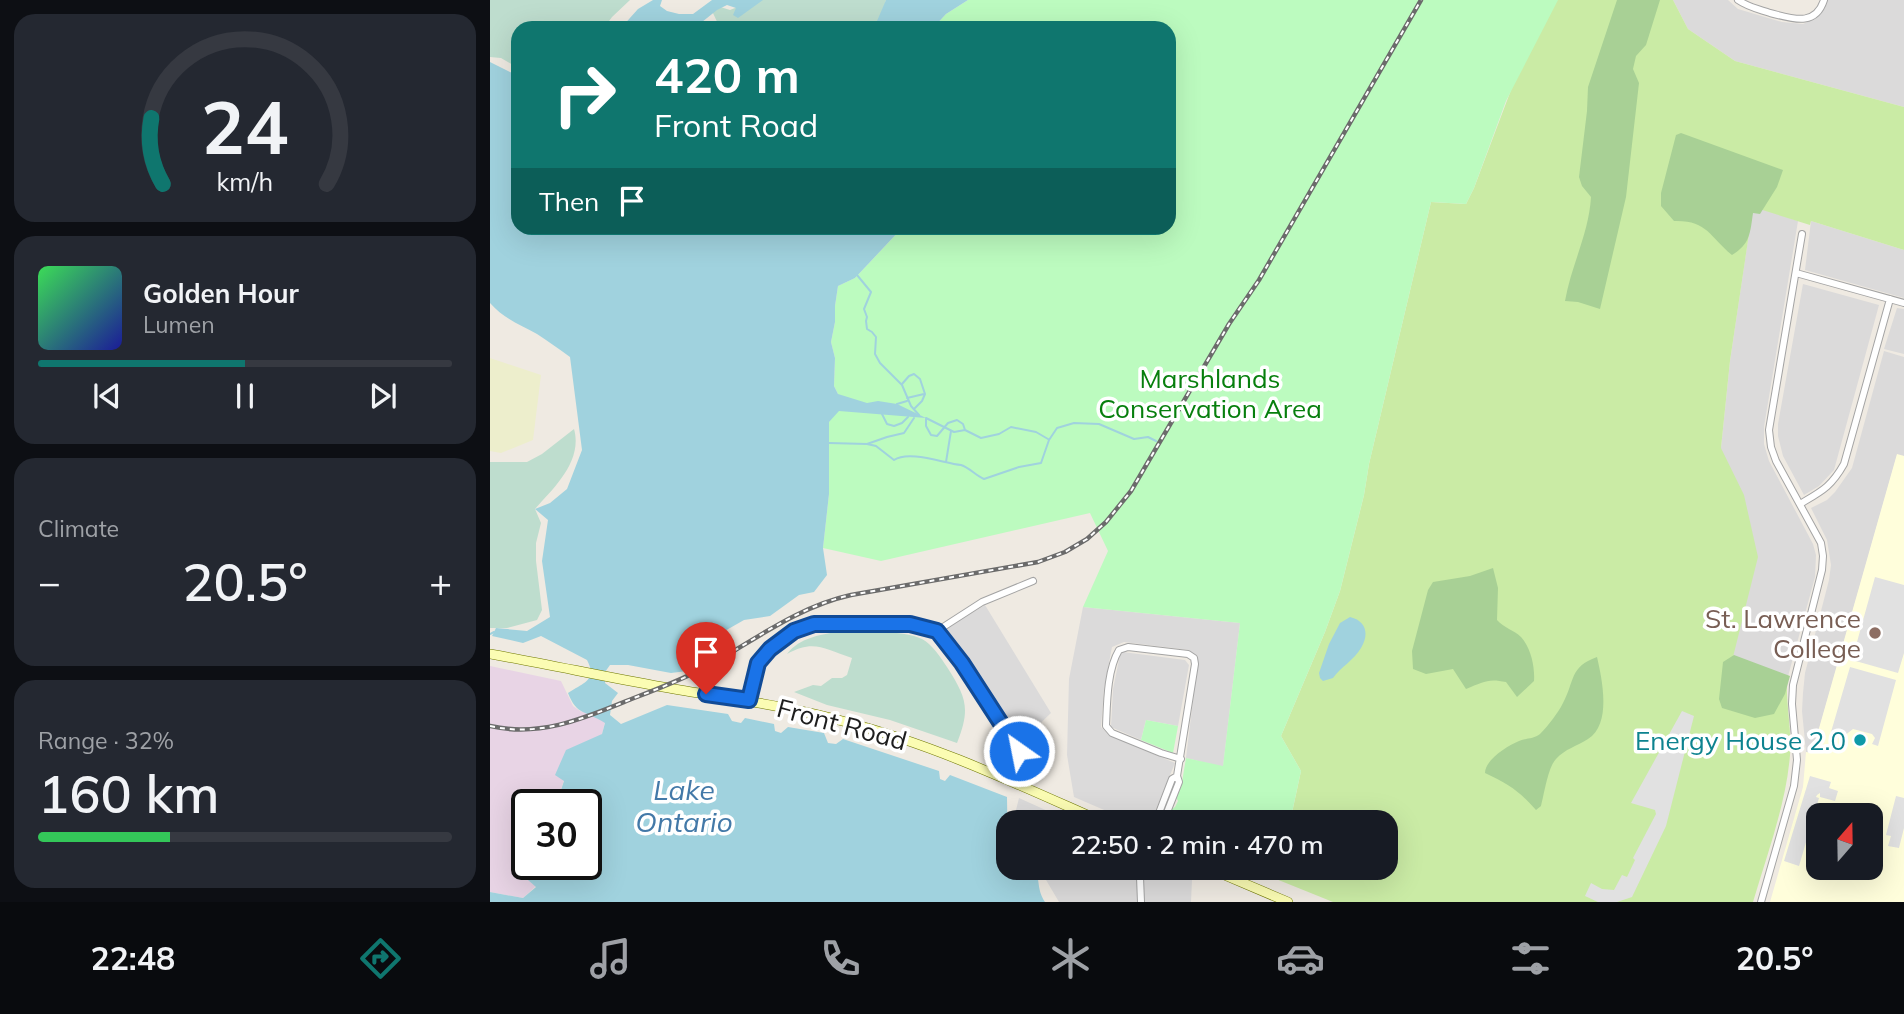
<!DOCTYPE html>
<html lang="en">
<head>
<meta charset="utf-8">
<style>
  body { margin:0; font-family:Mulish,sans-serif; background:#242831; color:#f1f3f6; height:100vh; display:flex; flex-direction:column; font-size:26px; white-space:nowrap }
  * { box-sizing:border-box; margin:0 }
  p { font-size:23px; color:#9ea1a6 }
  .icon { flex:none; width:38px; height:38px; fill:none; stroke:currentColor; stroke-width:2; stroke-linecap:round; stroke-linejoin:round }
  .map { position:relative; flex:1; overflow:hidden }
  .details { display:flex; flex-direction:column; gap:14px; padding:14px; background:#0d0f14; width:490px }
  .details>* { flex:none }
  .banner { position:absolute; left:21px; top:21px; width:665px; height:214px; border-radius:21px; box-shadow:0 7px 28px #0002; background:#0f766e; color:#fff; overflow:hidden }
  .needle { width:46px; rotate:20deg }
  .tools { position:absolute; left:1316px; top:803px; display:grid; gap:14px }
  .tools a { display:grid; place-items:center; width:77px; height:77px; border-radius:14px; background:#171b24; box-shadow:0 7px 28px #0002; font-size:35px }
  .speed { position:absolute; left:21px; top:789px; display:flex; gap:14px; font-size:35px; font-weight:700; text-align:center }
  .speed>* { display:grid; place-content:center; width:91px; height:91px; border-radius:50%; background:#171b24; box-shadow:0 7px 28px #0002; line-height:1 }
  .speed .limit { border:4px solid #111; border-radius:10px; background:#fff; color:#111 }
  .pin { position:absolute; display:grid; place-items:center; width:60px; height:60px; color:#fff; margin:-72px -30px; border-radius:50% 50% 50% 0; rotate:-45deg; box-shadow:0 0 7px #0007 }
  .pin .icon { rotate:45deg }
  .me { position:absolute; width:77px; margin:-38px; rotate:327deg; stroke-linejoin:round; filter:drop-shadow(0 0 5px #0008) }
  .turn { display:flex; align-items:center; gap:24px; height:147px; padding:0 28px; font-size:32px }
  .turn .icon { width:91px; height:91px; stroke-width:2.5 }
  .turn b { display:block; font-size:49px; line-height:60px }
  .then { display:flex; align-items:center; height:66px; padding:0 28px; background:#0003; gap:14px; font-size:26px }
  .big { font-size:52px; font-weight:600; line-height:1.1 }
  .details .card { flex:1; display:flex; flex-direction:column; justify-content:center; gap:10px; min-width:0; padding:0 24px; border-radius:21px; background:#242831 }
  .details .dial { align-items:center; gap:0 }
  .dial svg { height:182px; overflow:visible; fill:none; stroke:#363941; stroke-width:7; stroke-linecap:round; text-anchor:middle }
  .dial text { fill:#f1f3f6; stroke:none }
  .song { display:flex; align-items:center; gap:21px }
  .cover { width:84px; height:84px; border-radius:10px; background:linear-gradient(135deg,hsl(130 70% 55%),hsl(240 70% 35%)) }
  .played { height:7px; border-radius:4px; background:linear-gradient(90deg,#0f766e 50%,#363941 50%) }
  .keys { display:flex; justify-content:space-around; direction:ltr }
  .heat { display:flex; justify-content:space-between; align-items:center; font-size:38px; direction:ltr }
  .charge { height:10px; border-radius:5px; background:linear-gradient(90deg,#34c759 32%,#363941 0) }
  .trip { position:absolute; left:506px; top:810px; width:402px; height:70px; border-radius:21px; background:#171b24; box-shadow:0 7px 28px #0002; font-weight:600; line-height:70px; text-align:center }
  .dock { display:flex; height:112px; justify-content:space-around; align-items:center; background:#090b0e; color:#9ea1a6 }
  .dock .icon { width:49px; height:49px }
  .dock .active { color:#0f766e }
  .dock b { font-size:32px; color:#f1f3f6 }
  main { display:flex; flex:1; min-height:0 }
  .map>svg:first-child { display:block }
  .residential { fill:#dbdada }
  .industrial { fill:#e8d4e5 }
  .education { fill:#fffedb; fill-rule:evenodd }
  .farmland { fill:#edeecc }
  .grass { fill:#caeba5 }
  .forest { fill:#a8d095 }
  .wetland { fill:#beddce }
  .park { fill:#bcfbbf }
  .parking { fill:#e1e1e1 }
  .water { fill:#a0d2de }
  .lines { fill:none; stroke-linecap:round; stroke-linejoin:round }
  .stream { stroke:#a0d2de; stroke-width:2 }
  .minor-casing { stroke:#a4a4a4; stroke-width:8 }
  .secondary-casing { stroke:#6e7701; stroke-width:10 }
  .minor { stroke:#fff; stroke-width:6 }
  .secondary { stroke:#fbfcb3; stroke-width:9 }
  .rail-casing { stroke:#6b6b6b; stroke-width:4.5 }
  .rail { stroke:#fff; stroke-width:2; stroke-dasharray:5; stroke-linecap:butt }
  .route-casing { stroke:#114b97; stroke-width:18 }
  .route { stroke:#1a73e8; stroke-width:12 }
  .education-dot { fill:#8d6e63; stroke:#fff; stroke-width:2.5 }
  .culture-dot { fill:#0f9aa8; stroke:#fff; stroke-width:2.5 }
  .labels { text-anchor:middle; dominant-baseline:central; stroke-width:7; stroke-linejoin:round; paint-order:stroke }
  .park-label { font-size:26px; fill:#077f0d; stroke:#fff }
  .education-label { font-size:26px; fill:#785e54; stroke:#fff; text-anchor:end }
  .street-label { font-size:26px; fill:#1d1d1d; stroke:#fff }
  .culture-label { font-size:26px; fill:#0d838f; stroke:#fff; text-anchor:end }
  .water-label { font-size:28px; font-style:italic; fill:#4379a8; stroke:#fff }
</style>
</head>
<body>
<main>
<section class="details">
<div class="card dial"><svg viewBox="0 0 100 80">
<path d="M14 69A42 42 0 1 1 86 69"/>
<path d="M14 69A42 42 0 0 1 9 40" stroke="#0f766e"/>
<text x="50" y="56" font-size="32" font-weight="700">24</text>
<text x="50" y="72" font-size="11">km/h</text>
</svg></div>
<div class="card">
<div class="song"><i class="cover"></i><div><b>Golden Hour</b><p>Lumen</p></div></div>
<div class="played"></div>
<div class="keys"><svg class="icon" aria-label="previous" viewBox="0 0 24 24"><path d="M18 5L8 12l10 7zM5 5v14"/></svg><svg class="icon" aria-label="pause" viewBox="0 0 24 24"><path d="M8 5v14M16 5v14"/></svg><svg class="icon" aria-label="next" viewBox="0 0 24 24"><path d="M6 5l10 7-10 7zM19 5v14"/></svg></div>
</div>
<div class="card"><p>Climate</p>
<div class="heat"><a>−</a><b class="big">20.5°</b><a>+</a></div>
</div>
<div class="card"><p>Range · 32%</p><b class="big">160 km</b><div class="charge"></div></div>
</section>
<div class="map">
<svg width="1414" height="902" viewBox="0 0 1414 902">
  <rect width="100%" height="100%" fill="#efeae2"/>
  <path class="residential" d="M1183,0H1238L1248,9L1292,22L1313,24L1326,18L1335,8L1337,0H1414V107L1245,61L1198,29Z
    M1263,206L1308,221L1274,427V444L1279,461L1323,544L1326,555L1325,577L1297,680L1240,665L1231,448L1240,361Z
    M1321,221L1414,250V298L1315,270Z
    M1313,284L1389,305L1344,470L1329,486L1314,495L1293,456L1288,436V424Z
    M1407,308L1414,309V354L1394,349Z
    M1394,351L1414,357V456L1407,455L1322,754L1316,752L1312,711L1313,693L1315,673L1339,580L1341,565L1337,540L1321,508L1337,500L1345,492L1362,468Z
    M495,605L561,713L531,742L479,662L456,638L455,632L458,627Z
    M593,607L750,623L733,767L696,758L708,659L699,650L634,642L622,647L614,689L611,727L619,735L685,763L664,814L663,822H642L584,797L577,755L579,679Z
    M633,652L695,660L699,665L688,726L656,720L651,740L621,727L623,689L630,655Z
    M529,798L582,822H523Z
    M549,868H678L702,880L701,902H569Z"/>
  <path class="industrial" d="M0,666L71,681L83,706L90,711L102,715L115,722L112,734L74,780L66,805H37V830L22,866L46,886L33,898L0,892Z"/>
  <path class="education" d="M1407,454L1414,456V902H1280L1313,787L1316,752L1322,753ZM1328,816H1381V868H1328Z"/>
  <path class="farmland" d="M0,358L51,375L43,440L11,453L0,451Z"/>
  <path class="grass" d="M1055,0H1183L1198,29L1245,61L1414,107V250L1321,221L1320,225L1263,207L1240,361L1231,448L1254,495L1268,557L1241,665L1297,680C1296,706 1302,732 1300,755C1296,805 1277,854 1263,902H843L786,879L788,868H896V822H800L811,771L791,736L835,632L850,591L874,495L879,464L941,202L976,204L984,188Z"/>
  <path class="forest" d="M1127,0H1170L1156,45L1146,56L1143,69L1149,83L1136,197L1110,309L1088,302L1075,301C1081,266 1099,233 1101,197L1092,186L1089,177L1097,111L1098,87Z
    M1191,133L1293,170L1287,187L1270,214L1263,213C1260,234 1260,244 1242,255C1219,236 1217,220 1184,221L1171,206V193L1186,135Z
    M1003,568L1008,588L1007,620C1014,628 1024,630 1031,637C1041,648 1045,667 1044,681L1027,697L1016,682C998,678 993,682 976,689L963,669L936,674L923,669L922,651L938,590L943,582L980,576Z
    M1244,655L1300,676L1295,694L1284,714L1265,718L1232,708L1229,699L1233,662Z
    M1107,657C1112,679 1122,724 1098,739C1087,746 1075,749 1066,759C1058,767 1054,795 1051,806L1046,810C1029,791 1019,784 995,773C995,760 1017,746 1029,741C1036,738 1044,739 1050,734C1058,726 1068,713 1073,703C1085,681 1079,667 1107,657Z"/>
  <path class="wetland" d="M0,0H140L122,17L114,28H28V68L11,58L0,57Z
    M257,0H396L389,28H230L222,11L224,5L240,10L255,4Z
    M84,429C93,461 64,488 45,509L51,523L46,543V561L52,610L47,620L17,628H0V462H37L52,454Z
    M350,631C371,632 414,630 432,639C442,644 451,658 457,667C476,697 481,708 467,743L400,720L337,705L304,692L323,685L331,686L342,678H352L357,675L362,658C334,649 324,639 297,654C310,637 331,635 350,631Z"/>
  <path class="park" d="M478,0H1068L1016,101L984,188L976,204L941,202L879,464L874,495L850,591L835,632L791,736L811,771L800,822H676L682,809L685,807L688,801L686,797L692,782L696,758L733,766L750,623L593,607L618,551L600,513L391,561L333,548L339,494V422L348,394L344,386L345,358L341,342L345,322V306L348,286L365,278L412,228H679V28H443L456,14Z
    M656,720L688,726L683,753L651,740Z"/>
  <path class="parking" d="M1385,577L1414,585V653L1408,673L1362,660Z
    M1360,667L1406,680L1388,746L1382,744L1385,738L1382,734L1363,729L1354,736L1341,732Z
    M1192,711L1204,716L1176,826L1142,897L1127,902H1108L1095,896L1101,883L1112,889L1124,890L1132,875L1137,877L1145,860L1143,858L1166,814L1165,810L1141,803Z
    M1320,776L1341,782L1339,788L1348,791L1345,801L1330,797V793L1327,795L1326,797L1329,798L1309,866L1294,861Z
    M1406,796L1414,798V828L1409,848L1398,846L1401,836L1396,835Z"/>
  <path class="water" d="M163,0H172L170,6L177,11L189,14H203L222,0H273L248,18L243,15L246,8L237,5L227,10L212,22L211,28H131L148,9Z
    M396,0H478L456,14L443,28H384Z
    M0,62L28,76V228H412L365,278L348,286L345,306V322L341,342L345,358L344,386L348,394L377,403L388,401L407,404L436,418L349,411L339,422V494L333,548L337,575L324,592L309,595L280,616L254,620L212,644L211,655L197,671L181,673L138,665H120L115,672V683L128,693L122,701L120,715L131,724L177,705L238,714L242,721L251,723L255,718L284,724L285,731L291,733L298,727L334,733L338,743L346,744L353,739L449,771L450,779L455,781L460,775L517,797L518,868H544C551,880 546,888 555,902H0V892L33,898L46,887L22,866L37,830V864H96V805H66L74,781L65,775L76,750L112,734L115,723C95,710 87,716 78,693C92,683 108,681 97,660L51,636L33,643L2,636L6,628L37,631L60,617L52,561L58,520L45,509L60,503L77,489L92,450L80,357C69,349 58,341 47,334C30,325 13,318 0,303Z
    M860,617C877,621 879,635 871,648C864,660 851,667 843,678L833,681L830,678L829,673L839,644L850,623Z"/>
  <g class="lines">
    <path class="stream" d="M367,275L381,292L374,309L377,317L376,321L377,329L382,332L386,337L385,354L390,363L412,385L421,406L429,415
      M412,384L419,376L424,374L430,379L435,394L432,401L425,408
      M417,398L434,394
      M407,404L417,401
      M392,414L397,424L404,426L412,423L418,417
      M436,418L464,432L475,430L491,438L509,434L521,427L546,432L558,439
      M436,419V426L441,435L447,436L458,423L467,420L473,424L475,430
      M339,443L377,444L397,437L414,433L424,418
      M377,444L386,446L404,460C419,450 453,463 471,465C480,468 485,475 494,479L529,467L551,463L559,440L567,428L584,423L609,424L644,439L658,437L666,441
      M456,462L461,431
      M0,634L4,632"/>
    <g class="minor-casing">
      <path id="minor" d="M1248,0C1258,7 1268,9 1280,13C1301,18 1325,28 1334,0
        M1306,273L1414,303
        M1310,504C1332,491 1341,487 1354,464L1400,299
        M447,631L492,602L543,581
        M259,700L268,663L280,649L304,631L324,624H420L447,631L472,663L529,751L534,770L533,787
        M667,822V818L682,779L687,776
        M671,822L674,820L689,782L687,776L705,664L704,658L698,654L638,647L629,650C617,670 617,703 616,726L622,733L671,753L691,759
        M651,902L650,877L652,868
        M1271,902L1304,786L1307,760L1302,704L1303,685L1332,570L1333,556L1331,543L1286,461L1281,447L1279,430L1312,234"/>
    </g>
    <g class="secondary-casing">
      <path id="secondary" d="M0,654C58,664 115,677 173,687C234,698 295,705 356,722C445,745 529,785 613,822
        M718,868L798,902"/>
    </g>
    <use href="#minor" class="minor"/>
    <use href="#secondary" class="secondary"/>
    <g class="rail-casing">
      <path id="rail" d="M0,726C52,738 97,717 144,698C173,687 201,676 227,661C270,636 311,606 361,595L548,562L575,552L597,539L616,522L641,491L739,324L769,280L931,0"/>
    </g>
    <use href="#rail" class="rail"/>
  </g>
  <g class="lines">
    <g class="route-casing">
      <path id="route" d="M216,694L259,700L268,663L280,649L304,631L324,624H420L447,631L472,663L529,751"/>
    </g>
    <use href="#route" class="route"/>
  </g>
  <circle class="education-dot" cx="1385" cy="633" r="7"/>
  <circle class="culture-dot" cx="1370" cy="740" r="7"/>
  <g class="labels">
    <g class="park-label">
      <text x="720" y="378">Marshlands<tspan x="720" dy="30">Conservation Area</tspan></text>
    </g>
    <g class="education-label">
      <text x="1371" y="618">St. Lawrence<tspan x="1371" dy="30">College</tspan></text>
    </g>
    <g class="street-label">
      <text transform="translate(352 724) rotate(15)">Front Road</text>
    </g>
    <g class="culture-label">
      <text x="1356" y="740">Energy House 2.0</text>
    </g>
    <g class="water-label">
      <text x="194" y="789">Lake<tspan x="194" dy="32">Ontario</tspan></text>
    </g>
  </g>
</svg>
<div class="tools">
<a><svg class="needle" viewBox="-14 -14 28 28"><path d="M0-13l5 13h-10z" fill="#e53935"/><path d="M0 13l5-13h-10z" fill="#9ea1a6"/></svg></a>
</div>
<div class="speed"><div class="limit">30</div></div>
<div class="pin" style="left:216px;top:694px;background:#d93025"><svg class="icon" aria-label="arrive" viewBox="0 0 24 24"><path d="M6 21V4h12l-3 4 3 4H6"/></svg></div>
<svg class="me" style="left:529px;top:751px" viewBox="-20 -20 40 40"><circle r="17" fill="#1a73e8" stroke="#fff" stroke-width="3"/><path d="M0-11L8 9 0 5-8 9z" fill="#fff"/></svg>
<div class="trip">22:50 · 2 min · 470 m</div>
<div class="banner">
<div class="turn"><svg class="icon" aria-label="right" viewBox="0 0 24 24"><path d="M7 20v-9h11M14 6l5 5-5 5"/></svg><div><b>420 m</b>Front Road</div></div>
<div class="then">Then<svg class="icon" aria-label="arrive" viewBox="0 0 24 24"><path d="M6 21V4h12l-3 4 3 4H6"/></svg></div>
</div>
</div>
</main>
<nav class="dock">
<b>22:48</b>
<svg class="icon active" aria-label="directions" viewBox="0 0 24 24"><path d="M12 3l9 9-9 9-9-9zM9 14v-3h6M13 9l2 2-2 2"/></svg>
<svg class="icon" aria-label="music" viewBox="0 0 24 24"><path d="M9 18V5l10-2v13"/><circle cx="6" cy="18" r="3"/><circle cx="16" cy="16" r="3"/></svg>
<svg class="icon" aria-label="phone" viewBox="0 0 24 24"><path d="M5 4h4l2 5-3 2q2 4 5 5l2-3 5 2v4C11 20 4 13 5 4z"/></svg>
<svg class="icon" aria-label="climate" viewBox="0 0 24 24"><path d="M12 3v18M4 7l16 10M4 17L20 7"/></svg>
<svg class="icon" aria-label="car" viewBox="0 0 24 24"><path d="M5 17H2v-5l4-1 3-4h7l3 4 3 1v5h-3M9 17h6M6 11h13"/><circle cx="7" cy="17" r="2"/><circle cx="17" cy="17" r="2"/></svg>
<svg class="icon" aria-label="filters" viewBox="0 0 24 24"><path d="M4 7h16M4 17h16"/><circle cx="9" cy="7" r="2"/><circle cx="15" cy="17" r="2"/></svg>
<b>20.5°</b>
</nav>
</body>
</html>
